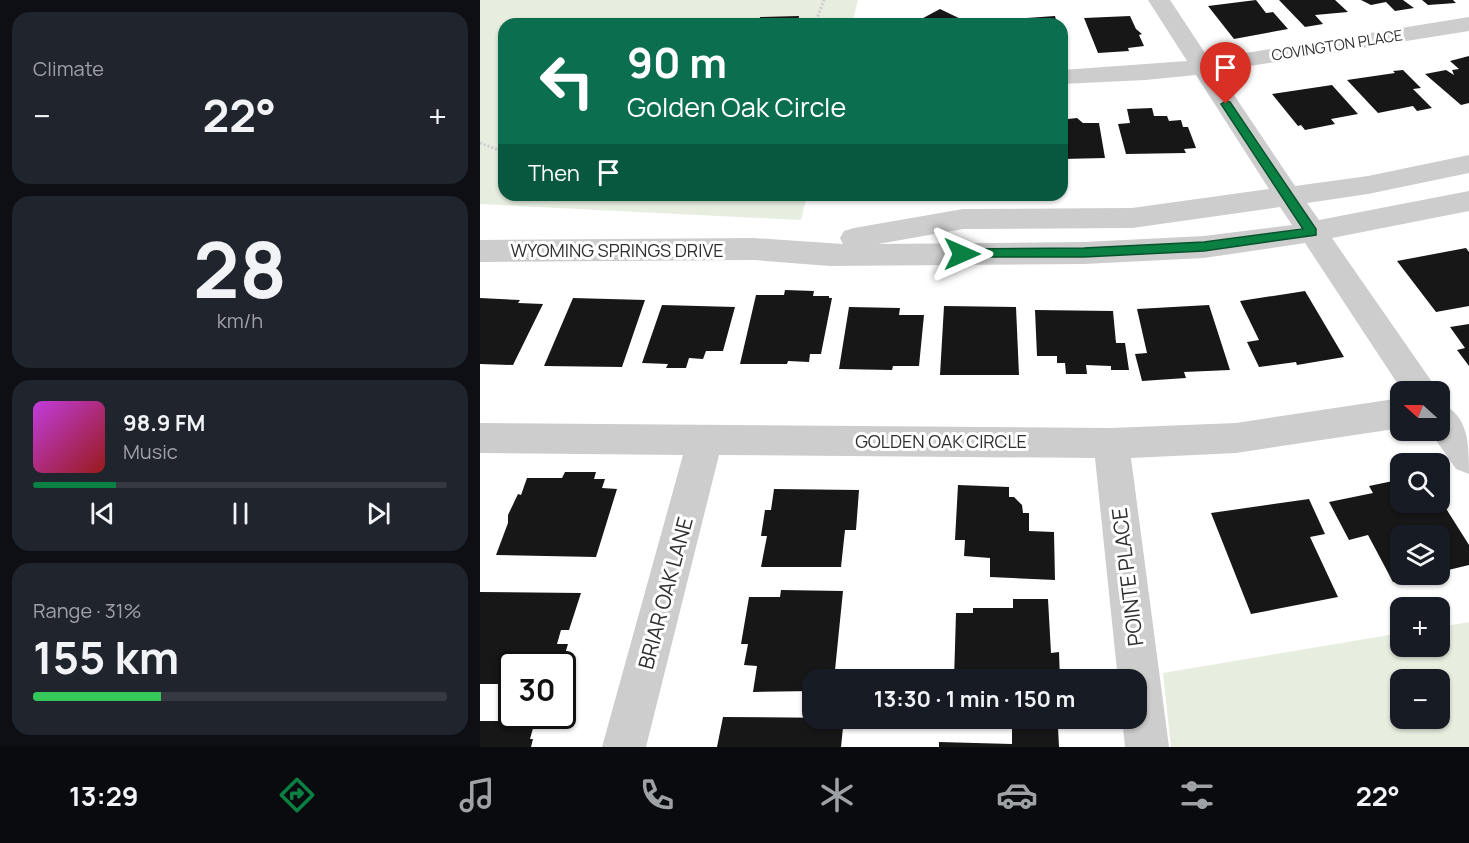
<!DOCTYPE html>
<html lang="en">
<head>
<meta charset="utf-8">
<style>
  body { margin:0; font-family:Manrope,sans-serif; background:#20242c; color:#f1f3f6; height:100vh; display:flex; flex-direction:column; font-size:22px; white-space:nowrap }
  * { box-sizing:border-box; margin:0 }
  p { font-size:20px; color:#9ea1a6 }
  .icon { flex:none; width:33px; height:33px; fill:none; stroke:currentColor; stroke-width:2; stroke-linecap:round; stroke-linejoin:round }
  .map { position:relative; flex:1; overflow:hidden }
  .details { display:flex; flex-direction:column; gap:12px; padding:12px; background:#0d0f14; width:480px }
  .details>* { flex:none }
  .banner { position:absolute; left:18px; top:18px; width:570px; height:183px; border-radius:18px; box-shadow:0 2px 4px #0004; background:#0b6e4f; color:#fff; overflow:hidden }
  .needle { width:39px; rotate:291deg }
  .controls { position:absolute; left:910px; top:381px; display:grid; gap:12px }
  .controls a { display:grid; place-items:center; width:60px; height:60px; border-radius:12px; background:#171b24; box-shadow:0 2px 4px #0004; font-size:30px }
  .speed { position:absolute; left:18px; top:651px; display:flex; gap:12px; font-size:30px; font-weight:700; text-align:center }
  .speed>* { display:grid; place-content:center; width:78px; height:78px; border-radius:50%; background:#171b24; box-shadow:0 2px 4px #0004; line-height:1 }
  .speed .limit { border:3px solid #111; border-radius:9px; background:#fff; color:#111 }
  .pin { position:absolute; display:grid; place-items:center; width:51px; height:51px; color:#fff; margin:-62px -26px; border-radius:50% 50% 50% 0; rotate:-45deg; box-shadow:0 0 6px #0007 }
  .pin .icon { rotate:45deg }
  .me { position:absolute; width:66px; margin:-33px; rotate:90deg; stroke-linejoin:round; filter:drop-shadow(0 0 4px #0008) }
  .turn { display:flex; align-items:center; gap:21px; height:126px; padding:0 30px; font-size:27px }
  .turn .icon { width:78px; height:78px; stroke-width:2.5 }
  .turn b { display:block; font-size:42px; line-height:51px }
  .then { display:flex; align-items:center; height:57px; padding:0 30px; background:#0003; gap:12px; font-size:22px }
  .big { font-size:45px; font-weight:700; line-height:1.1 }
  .details .tile { flex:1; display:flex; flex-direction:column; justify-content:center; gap:9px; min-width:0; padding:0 21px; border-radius:18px; background:#20242c }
  .details .dial { align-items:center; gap:0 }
  .dial b { font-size:78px; line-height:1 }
  .song { display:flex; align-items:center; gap:18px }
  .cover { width:72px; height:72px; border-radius:9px; background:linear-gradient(135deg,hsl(290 70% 55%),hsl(0 70% 35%)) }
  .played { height:6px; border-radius:3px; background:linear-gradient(90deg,#0b8043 20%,#363941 20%) }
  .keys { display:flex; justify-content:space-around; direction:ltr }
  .heat { display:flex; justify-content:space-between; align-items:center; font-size:33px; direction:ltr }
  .charge { height:9px; border-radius:4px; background:linear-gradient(90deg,#34c759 31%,#363941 0) }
  .trip { position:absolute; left:322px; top:669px; width:345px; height:60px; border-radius:18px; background:#171b24; box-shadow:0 2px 4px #0004; font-weight:700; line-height:60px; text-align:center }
  .tab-bar { display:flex; height:96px; justify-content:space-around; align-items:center; background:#090b0e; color:#9ea1a6 }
  .tab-bar .icon { width:42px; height:42px }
  .tab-bar .active { color:#0b8043 }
  .tab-bar b { font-size:27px; color:#f1f3f6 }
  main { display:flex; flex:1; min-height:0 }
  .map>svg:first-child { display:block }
  .green { fill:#e7eddf; fill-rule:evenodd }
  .building { fill:#171717 }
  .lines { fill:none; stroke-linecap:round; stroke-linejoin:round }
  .path { stroke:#cdcdcd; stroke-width:3; stroke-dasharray:2 2; stroke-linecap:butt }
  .minor { fill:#cdcdcd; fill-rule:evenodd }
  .route { fill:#0b8043; stroke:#07532c; stroke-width:1.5 }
  .labels { text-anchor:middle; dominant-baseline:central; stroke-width:6; stroke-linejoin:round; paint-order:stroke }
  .far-street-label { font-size:15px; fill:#303030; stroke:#fff }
  .street-label { font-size:18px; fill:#303030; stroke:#fff }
  .near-street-label { font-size:21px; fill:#303030; stroke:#fff }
</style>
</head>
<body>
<main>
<section class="details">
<div class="tile"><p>Climate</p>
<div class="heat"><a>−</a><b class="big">22°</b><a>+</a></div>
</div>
<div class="tile dial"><b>28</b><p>km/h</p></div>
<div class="tile">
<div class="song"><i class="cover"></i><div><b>98.9 FM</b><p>Music</p></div></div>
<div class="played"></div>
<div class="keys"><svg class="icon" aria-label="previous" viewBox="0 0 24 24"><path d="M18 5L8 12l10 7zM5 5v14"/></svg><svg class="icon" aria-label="pause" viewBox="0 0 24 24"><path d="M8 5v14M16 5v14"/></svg><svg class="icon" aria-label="next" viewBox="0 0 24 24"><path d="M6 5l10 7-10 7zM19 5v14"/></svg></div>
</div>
<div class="tile"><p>Range · 31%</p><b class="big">155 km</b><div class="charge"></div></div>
</section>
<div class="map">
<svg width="989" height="747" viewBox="0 0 989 747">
  <rect width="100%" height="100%" fill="#fff"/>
  <path class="green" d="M0,0H378L372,24H24V195H327L321,220L0,204Z
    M989,622V747H691L683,673L921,633V646H960V627ZM921,680H960V718H921Z"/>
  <path class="building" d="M776,0L786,13L793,12L808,29L754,39L728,6Z
    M799,0H855L868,12L835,15L843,24L825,27Z
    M881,0H923L934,8L915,11L906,2L891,5Z
    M942,0H973L976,3L948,5Z
    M460,9L487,22L432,24Z
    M319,16L318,24H279L280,17Z
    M575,16L577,24H532L531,19Z
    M650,16L656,29L662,34L659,35L664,46L648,48L649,51L618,53L604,18Z
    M989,56V103L981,105L945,74L966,70L974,75L972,70L979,69L970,61Z
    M923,70L941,88L933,89L952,108L937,111L933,106L898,113L867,80L915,73L913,71Z
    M852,85L878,114L851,119L855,124L825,130L821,125L818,126L792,94Z
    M672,108L674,116H687L689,121L701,120L703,127H708L716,148L704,149L706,153L646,154L638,124L650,123L647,109Z
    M597,118L603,123H619L625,158L582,159V124L588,119Z
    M986,248L989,252V306L956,312L917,261Z
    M305,290L334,291L333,296H349V298H352L341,354H330L329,362L308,361L307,364H260L276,295H304Z
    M825,291L864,357L817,365L816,362L779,367L767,342L779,340L760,301Z
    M0,298L40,300L38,303L63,304L33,365L0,364Z
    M93,298L165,300L142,367L64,366Z
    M182,305L255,307L243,351H226L223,359L209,358L206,368H186L188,364L162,363Z
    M729,305L750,370L704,372L706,378L662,381L655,354L667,353L657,309Z
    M464,306L536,307L539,375H460Z
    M369,307L420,308L419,315H444L439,366H413L412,370L359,369Z
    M555,310L633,311L636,343H645L649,370H631V366L606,365L607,374H586L585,363H577V356H557Z
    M989,324V366L977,350L985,348L970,327Z
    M85,472H116L114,479H125L122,488L137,489L116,557L16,555L28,523V515L38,494L41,495L47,478H82Z
    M913,481L916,485L921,484V502H960V499L989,545V565L960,572V536H921V574L944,575L913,582L888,535L869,540L849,502L893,493L889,486Z
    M478,485L529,487V497H534L542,505L543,513H549V531L574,532L575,580L510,577V558L484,556L485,540H475Z
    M294,489L379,490L376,530H365L361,567H281L287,536H281L285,510H291Z
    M829,499L845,534L830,537L858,597L771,614L731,513Z
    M301,590L363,591L354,680H333V691L273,692L277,666L264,665L268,644H261L269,597H300Z
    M0,592L101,593L89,630H81L77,644H88L82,664H32V684H0Z
    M533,599H568L571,653L579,652L580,680H474L476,613H493V608H533Z
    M243,717L364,718L361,747H237Z
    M0,721H55L50,739H53L51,747H0Z
    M532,726L578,727L579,747H459V742L532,744Z"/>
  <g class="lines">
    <path class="path" d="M335,24L344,0
      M0,143L24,152"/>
    <path class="minor" d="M668,0H690L729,59L989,17V31L738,71L815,186L888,176L989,155V173L888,194L827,203L839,220L989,191V211L852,238L959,392H923L825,243L724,258L604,264L350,266L274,260L0,262V240L274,238L363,244L360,238L364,231L374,228L483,209L652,208L789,189L716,75L665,80L582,84V70L707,61ZM800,207L812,225L724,236L604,242L398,244L483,229L652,228Z
      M921,398V428L756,453L651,458L689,747H645L642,718H657V680H638L615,458L239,455L166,747H122L203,455L0,453V423L631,428L756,423Z
      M960,403C989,415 989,444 989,474L976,469L949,430H960Z"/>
  </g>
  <path class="route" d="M746,101L750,102L836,229V235L724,251L604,257H478L476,254L482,249L604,248L724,242L823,229L741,104Z"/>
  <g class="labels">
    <g class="far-street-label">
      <text transform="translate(857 45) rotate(-9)">COVINGTON PLACE</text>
    </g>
    <g class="street-label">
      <text x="137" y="250">WYOMING SPRINGS DRIVE</text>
      <text x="461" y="441">GOLDEN OAK CIRCLE</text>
    </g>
    <g class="near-street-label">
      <text transform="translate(647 577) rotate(-97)">POINTE PLACE</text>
      <text transform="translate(185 593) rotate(-75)">BRIAR OAK LANE</text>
    </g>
  </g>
</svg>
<div class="controls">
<a><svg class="needle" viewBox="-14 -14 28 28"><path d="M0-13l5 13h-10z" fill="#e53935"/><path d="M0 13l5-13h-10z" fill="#9ea1a6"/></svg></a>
<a><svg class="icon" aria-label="search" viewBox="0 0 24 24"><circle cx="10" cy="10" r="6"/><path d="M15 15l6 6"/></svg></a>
<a><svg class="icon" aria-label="layers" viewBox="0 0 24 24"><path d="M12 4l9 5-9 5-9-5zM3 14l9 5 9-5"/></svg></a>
<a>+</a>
<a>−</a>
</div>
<div class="speed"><div class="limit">30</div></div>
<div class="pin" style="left:746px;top:104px;background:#d93025"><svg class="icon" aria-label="arrive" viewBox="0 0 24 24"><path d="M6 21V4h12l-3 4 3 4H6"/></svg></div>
<svg class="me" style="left:482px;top:254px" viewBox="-20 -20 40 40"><path d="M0-17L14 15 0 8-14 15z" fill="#0b8043" stroke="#fff" stroke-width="4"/></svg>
<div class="trip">13:30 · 1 min · 150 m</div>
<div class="banner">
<div class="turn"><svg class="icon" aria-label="left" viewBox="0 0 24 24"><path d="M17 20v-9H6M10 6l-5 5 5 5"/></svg><div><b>90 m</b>Golden Oak Circle</div></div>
<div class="then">Then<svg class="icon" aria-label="arrive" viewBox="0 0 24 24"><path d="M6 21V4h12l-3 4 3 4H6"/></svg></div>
</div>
</div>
</main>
<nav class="tab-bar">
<b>13:29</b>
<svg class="icon active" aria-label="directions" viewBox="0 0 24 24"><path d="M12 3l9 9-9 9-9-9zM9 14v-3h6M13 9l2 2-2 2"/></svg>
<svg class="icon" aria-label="music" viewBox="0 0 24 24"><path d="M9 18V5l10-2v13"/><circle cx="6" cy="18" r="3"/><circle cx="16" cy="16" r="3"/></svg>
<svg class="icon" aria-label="phone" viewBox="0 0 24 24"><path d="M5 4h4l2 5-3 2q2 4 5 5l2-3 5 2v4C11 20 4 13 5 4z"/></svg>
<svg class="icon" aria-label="climate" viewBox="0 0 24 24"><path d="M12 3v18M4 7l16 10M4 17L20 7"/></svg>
<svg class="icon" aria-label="car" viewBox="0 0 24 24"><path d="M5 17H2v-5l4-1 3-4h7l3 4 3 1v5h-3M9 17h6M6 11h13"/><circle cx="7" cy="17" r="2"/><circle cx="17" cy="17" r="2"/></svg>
<svg class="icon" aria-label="filters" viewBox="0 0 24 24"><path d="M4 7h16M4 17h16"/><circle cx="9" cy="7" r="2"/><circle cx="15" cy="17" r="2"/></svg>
<b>22°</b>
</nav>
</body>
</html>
